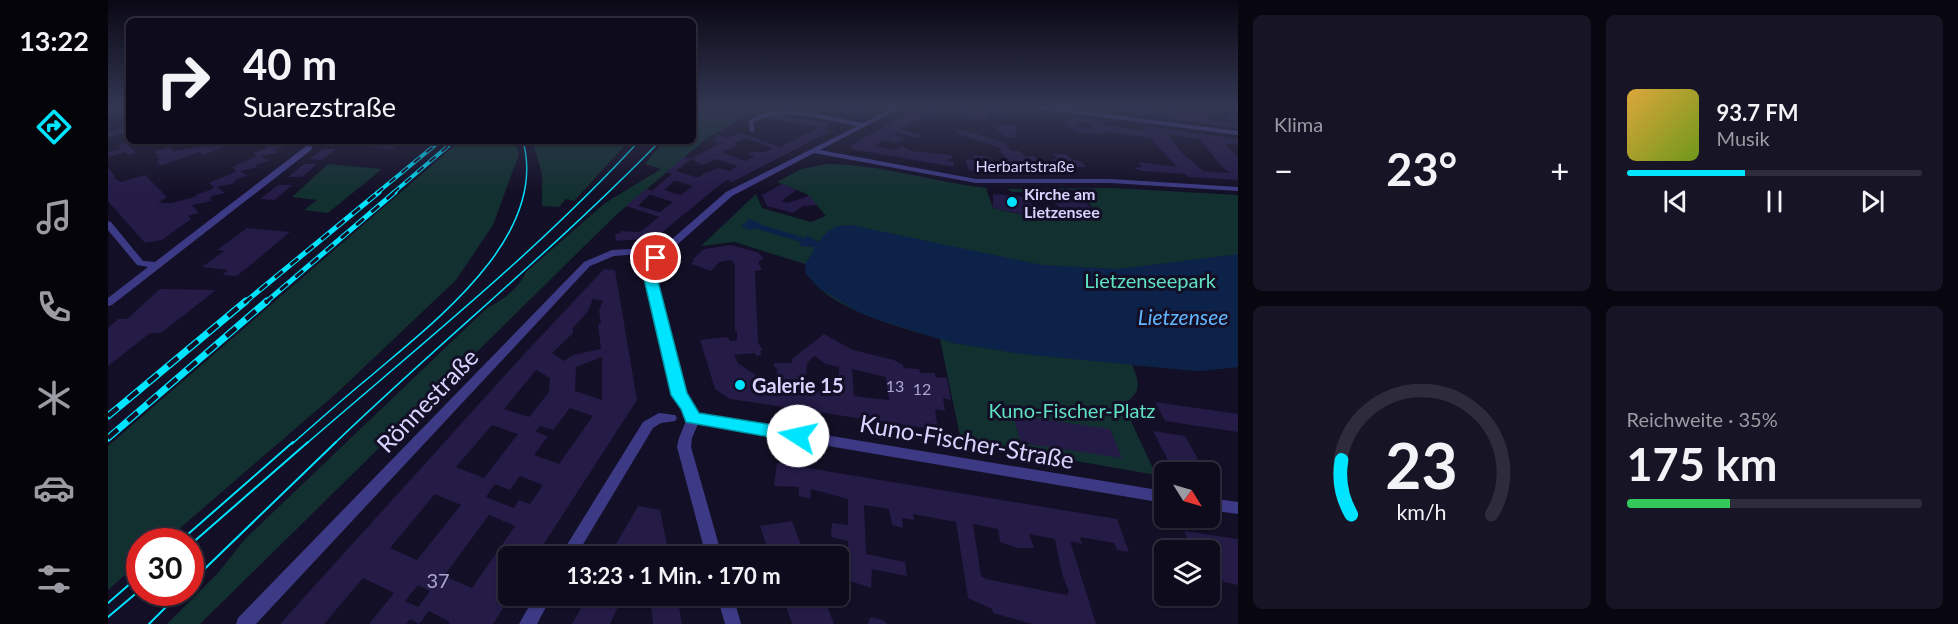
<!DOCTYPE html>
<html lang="de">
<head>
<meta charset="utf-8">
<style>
  body { margin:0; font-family:Lato,sans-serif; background:#171425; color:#f1f3f6; height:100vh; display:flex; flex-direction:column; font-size:22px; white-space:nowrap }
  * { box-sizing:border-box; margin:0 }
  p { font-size:20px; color:#9b9ba3 }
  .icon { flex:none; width:33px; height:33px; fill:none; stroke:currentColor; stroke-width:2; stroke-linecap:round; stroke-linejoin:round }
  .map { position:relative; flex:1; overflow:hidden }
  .sheet { display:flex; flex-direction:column; gap:15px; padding:15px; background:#08060f; width:720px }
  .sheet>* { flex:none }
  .top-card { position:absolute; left:18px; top:18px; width:570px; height:126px; border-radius:9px; box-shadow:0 2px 4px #0004,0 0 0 2px #2e2b3b; background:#0e0b1c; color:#f1f3f6; overflow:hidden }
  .needle { width:39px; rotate:127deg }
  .controls { position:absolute; left:1046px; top:462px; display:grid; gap:12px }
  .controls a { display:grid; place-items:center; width:66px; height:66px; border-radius:9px; background:#0e0b1c; box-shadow:0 2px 4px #0004,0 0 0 2px #2e2b3b; font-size:30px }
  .speed { position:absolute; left:18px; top:528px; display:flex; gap:12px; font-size:30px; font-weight:700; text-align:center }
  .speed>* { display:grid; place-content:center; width:78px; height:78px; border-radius:50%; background:#0e0b1c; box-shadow:0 2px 4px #0004,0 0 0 2px #2e2b3b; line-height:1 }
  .speed .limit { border:9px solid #d22; background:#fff; color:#111 }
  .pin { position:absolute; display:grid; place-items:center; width:51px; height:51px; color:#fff; margin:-26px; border:3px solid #fff; border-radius:50%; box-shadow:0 2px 6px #0007 }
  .me { position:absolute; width:66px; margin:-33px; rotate:280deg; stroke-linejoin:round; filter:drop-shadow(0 0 4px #0008) }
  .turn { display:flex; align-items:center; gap:21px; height:126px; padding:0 18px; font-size:27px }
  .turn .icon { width:78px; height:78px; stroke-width:2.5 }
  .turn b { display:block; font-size:42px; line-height:51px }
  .big { font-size:45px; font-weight:700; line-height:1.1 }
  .sheet .card { flex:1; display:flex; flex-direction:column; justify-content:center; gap:9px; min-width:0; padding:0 21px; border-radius:9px; background:#171425 }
  .sheet .dial { align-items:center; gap:0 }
  .dial svg { height:156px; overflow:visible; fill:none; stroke:#2e2b3b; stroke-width:7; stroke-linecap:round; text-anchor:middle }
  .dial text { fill:#f1f3f6; stroke:none }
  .song { display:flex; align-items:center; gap:18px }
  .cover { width:72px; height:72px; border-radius:9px; background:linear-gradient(135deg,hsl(40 70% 55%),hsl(80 70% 35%)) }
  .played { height:6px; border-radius:3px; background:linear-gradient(90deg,#00e5ff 40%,#2e2b3b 40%) }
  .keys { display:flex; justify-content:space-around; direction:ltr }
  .heat { display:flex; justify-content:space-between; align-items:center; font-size:33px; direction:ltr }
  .charge { height:9px; border-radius:4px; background:linear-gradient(90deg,#34c759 35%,#2e2b3b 0) }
  .sheet .tiles { flex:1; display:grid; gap:15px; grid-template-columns:repeat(2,1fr) }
  .trip { position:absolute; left:390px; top:546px; width:351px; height:60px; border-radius:9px; background:#0e0b1c; box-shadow:0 2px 4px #0004,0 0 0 2px #2e2b3b; font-weight:700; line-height:60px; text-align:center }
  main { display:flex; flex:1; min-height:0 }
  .menu { display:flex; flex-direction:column; width:108px; justify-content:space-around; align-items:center; background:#06040b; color:#9b9ba3 }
  .menu .icon { width:42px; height:42px }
  .menu .selected { color:#00e5ff }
  .menu b { font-size:27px; color:#f1f3f6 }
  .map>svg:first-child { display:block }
  .green { fill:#12302f }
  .water { fill:#0c2248 }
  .building { fill:#241b47; fill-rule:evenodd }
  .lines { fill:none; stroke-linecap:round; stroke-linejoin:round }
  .service { stroke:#3d3a85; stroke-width:4 }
  .minor { fill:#3d3a85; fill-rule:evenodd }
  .tram-far1 { stroke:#00e5ff; stroke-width:1.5 }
  .tram { stroke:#00e5ff; stroke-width:2 }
  .rail-far2-casing { stroke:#00e5ff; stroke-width:4 }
  .rail-far1-casing { stroke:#00e5ff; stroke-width:5 }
  .rail-casing { stroke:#00e5ff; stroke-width:7 }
  .rail-far2 { stroke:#130f26; stroke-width:2; stroke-dasharray:8; stroke-linecap:butt }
  .rail-far1 { stroke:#130f26; stroke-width:3; stroke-dasharray:10; stroke-linecap:butt }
  .rail { stroke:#130f26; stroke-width:4.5; stroke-dasharray:13; stroke-linecap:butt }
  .route { fill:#00e5ff; stroke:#0095a6; stroke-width:1.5 }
  .poi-dot { fill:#00e5ff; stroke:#130f26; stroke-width:2 }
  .labels { text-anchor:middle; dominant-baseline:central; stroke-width:6; stroke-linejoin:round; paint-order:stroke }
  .far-street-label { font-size:16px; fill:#d9d4ff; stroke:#130f26 }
  .far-poi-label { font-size:16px; font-weight:bold; fill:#d9d4ff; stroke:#130f26; text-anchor:start }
  .number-label { font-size:16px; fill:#aca6d1 }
  .park-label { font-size:20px; fill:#5fe0c0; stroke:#130f26 }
  .poi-label { font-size:20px; font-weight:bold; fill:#d9d4ff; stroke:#130f26; text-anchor:start }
  .near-number-label { font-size:20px; fill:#aca6d1 }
  .water-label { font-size:21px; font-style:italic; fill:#62b6ff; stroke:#130f26 }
  .near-street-label { font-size:24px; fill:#d9d4ff; stroke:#130f26 }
</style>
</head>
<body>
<main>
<nav class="menu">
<b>13:22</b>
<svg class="icon selected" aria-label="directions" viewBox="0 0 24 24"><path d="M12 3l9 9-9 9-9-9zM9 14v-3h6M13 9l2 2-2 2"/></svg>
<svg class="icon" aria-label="music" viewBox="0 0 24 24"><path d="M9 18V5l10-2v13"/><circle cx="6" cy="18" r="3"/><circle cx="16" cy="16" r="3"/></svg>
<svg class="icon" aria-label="phone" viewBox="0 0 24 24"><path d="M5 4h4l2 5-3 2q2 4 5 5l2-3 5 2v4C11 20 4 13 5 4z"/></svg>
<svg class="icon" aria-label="climate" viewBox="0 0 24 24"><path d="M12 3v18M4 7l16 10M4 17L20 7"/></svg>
<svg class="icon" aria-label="car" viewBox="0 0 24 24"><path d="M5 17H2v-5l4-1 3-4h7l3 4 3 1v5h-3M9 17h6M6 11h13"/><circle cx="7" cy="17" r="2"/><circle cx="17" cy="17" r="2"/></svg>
<svg class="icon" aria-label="filters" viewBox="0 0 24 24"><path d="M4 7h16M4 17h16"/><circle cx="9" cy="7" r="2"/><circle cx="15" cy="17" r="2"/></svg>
</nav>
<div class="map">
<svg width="1130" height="624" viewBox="0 0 1130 624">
  <rect width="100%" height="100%" fill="#130f26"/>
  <path class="green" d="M585,107H663L637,117L598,139L508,215L92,624H59L109,574L137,539L379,308C396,299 410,289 418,272L497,203L553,169L537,164L556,141H585Z
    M352,141H407L411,154L385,225L348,280L231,391L57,541L32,542L31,563L0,590V446Z
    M424,141H521L466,201L458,199L451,207L434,206V173Z
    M220,164L274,169L220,213L196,210L209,200L184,197Z
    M719,164C772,164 825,182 878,188L885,208L911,214L951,210L958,213L988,211L972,194L964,190L905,192L899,189L1005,188L1130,195V367L1091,371L1024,365C1032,383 1034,393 1015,404L1048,475L853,441L832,339C798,329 702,305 697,264L626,242L593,246L648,194L654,208L703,222L718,216L699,194L669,182L693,169Z"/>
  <path class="water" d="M641,219L651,222V224L697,238L699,235L711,242C720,229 726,225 743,225L934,265L1010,269L1130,254V367L1091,371L1068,369L913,354L845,343L767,319L749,311L711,288L698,274L697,264L705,252L706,247L691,246L693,242L646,228L643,230L633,227Z"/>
  <path class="building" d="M710,107H734L757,110L755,115Z
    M821,107L832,110L791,129L813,135L808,138L790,132L786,135L796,139L788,143L777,140L766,146L787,150L794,146L803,151L843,155L844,159H840L839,161L845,162L846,167L744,149L742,146L792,118L806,112L810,113Z
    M843,107L872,111V107L896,109L895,112H902L903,118L880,115L879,120L851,116L844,110H848L843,109Z
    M987,107H1027L1057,111L1055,107L1066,108L1070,115L1086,117L1082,110L1099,113L1104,120L1122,122L1117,115L1130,116V129Z
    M661,114L721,123L718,129L723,131L624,182L620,180L613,184L547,238L508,241L507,234L513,233L512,231L532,232L551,217L518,206L538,189L544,191L564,174L558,172L576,157L583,159L568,171L587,177H591L595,174L610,168L622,171L629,166L608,159L595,165L583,159L612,143L604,140L609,138L607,137L611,135L619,138L633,133L672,147L712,127L657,118ZM638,138L661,147L665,148L657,152H644L639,154L647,157L637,161L614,152L626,147L628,145L626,144ZM566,181H569L585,186L573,195L556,190ZM541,195H543L565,202L552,212L530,206Z
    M965,118L985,120L996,125L1035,131L1038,130L1036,126L1130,139V144H1117L1130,157V180L1081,177L1077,174L1034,171L1026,168L1034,167L1030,162L1069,167L1042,138L998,132L990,135L969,132L960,128L955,122ZM972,122L986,125L981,127L987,129L969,127L968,126L972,125L967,124ZM1060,134L1092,139L1112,165L1122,173L1095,171L1072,151Z
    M885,125H908L911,129H907L910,134H907V138L896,137Z
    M21,127V132L0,137V132Z
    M855,130L897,143L903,151H911L918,157L926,156L936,167L924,169L908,168L891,151H894L892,148L847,133Z
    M117,141L133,143L123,144L96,155L91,152L52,166L49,160L52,159L48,156H51L46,152L61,147L65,150L63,152Z
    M151,141H180L184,144L166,150L170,153L153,156L161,161L149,164L147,166L150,167L132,171L140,176L128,179L129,180L125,182L128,183L109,187L117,193L104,196L102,199L104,201L84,205L91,213L80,216L83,219L54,240L37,243L0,201V168L7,176L5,177L13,182L37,175L59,197L50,203H64L89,196L87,195L102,190L106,187L101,183L125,173L128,171L124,167L149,156L145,153L158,149L156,147L159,146Z
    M240,141H296L285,149L235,145Z
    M18,143L28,153L20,155L17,152L0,157V152L13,149L10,145Z
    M215,149H228L214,160L201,159Z
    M944,154H958L963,159L974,162L978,167H953L942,160L950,159Z
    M866,155L881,157L884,166L879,165L882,172L861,170L857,159L866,160Z
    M196,164H209L194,177H180Z
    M674,184L689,190L673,201L679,203L701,196L709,205L695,206L685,213L659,206L654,195Z
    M170,185H184L167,200L152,199Z
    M932,192H966L987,211H954L943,198H938Z
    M885,194L917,197L930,211L922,212L926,215L949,213L955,217L947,218L951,221H945L939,217L920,220L913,214L885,208Z
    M139,228L182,232L129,276L114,275L120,270L94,267L116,251L109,250Z
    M623,245L649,252L656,258L650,262L654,270L647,271L650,343L655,350L652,351L654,355L648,356L647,353L626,355L630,363L656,381L668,383L669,368L666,367V363H684V359L716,334L745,350L786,360L795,365V368L811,369L812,373H827V377L839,378L843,400L835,398L837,411L827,409L830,430L622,399L607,389L592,340L620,337L622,341L629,340V332L627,331V265L623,260L611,262L603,271L583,264L586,261L584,260L596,249ZM706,356L718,364L731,367V380L720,378L719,393L697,389L699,363ZM744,369L778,377L781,400L746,396Z
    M496,269L507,270L529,400L428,556H400V596H403L385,624H341L342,622L321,611L311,624L302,619L298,624H261L286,593L255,578L216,624H172L419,351ZM485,299L495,301L491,311L493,323L490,324L493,349L465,355L456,361L444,353L465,333V328L480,311ZM494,357V400L467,391L468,367ZM428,370L442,378L441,392L421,417L396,409ZM462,408L485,416L451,464L426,455L440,436L428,432L429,429L432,426L445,430ZM384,425L410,434L376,478L348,467ZM412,476L435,485L422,504L411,500L406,508L378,497L387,484L402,490ZM327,494L353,505L309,560L282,548ZM381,515L407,526L364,588L336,576ZM310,585L322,591L310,607L297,601Z
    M52,289L108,290L53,333H42L0,366V328L10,319H19Z
    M1047,402L1130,414V432L1057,421Z
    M905,415L1002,429L1014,458L913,443Z
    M1045,431L1077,436L1097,472H1066Z
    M669,463L1009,519L1021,552L1009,550L1006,543L972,537L974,544L962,541L988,624H924L885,613L884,609L860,598L848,522L805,514L806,520L794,518L795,528L784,525L781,509L756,505L758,554L797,562L799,576L764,569L763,588L742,581L730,583V566L740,564V541L723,537L724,523L740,525V499L703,489L702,499L691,496V487L666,486ZM865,524L890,529L892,542L910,548H926L921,534L947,539L954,574L961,592L959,595L878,579L873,576Z
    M530,506L552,510L561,556H501Z
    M684,521L697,556H662L652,526Z
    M1076,531L1130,539V585L1116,582L1106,570L1101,569V550H1085Z
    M480,596H515L502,624H464Z
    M542,596H569L574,624H545Z
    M674,596H717L719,600L717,601L726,624H684Z
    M762,617L775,620L779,624H760Z"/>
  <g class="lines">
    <path class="service" d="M778,107L786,109
      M644,130L643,122C668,102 725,120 755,125"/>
    <path class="minor" d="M787,107H794L712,150L868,179H1003L1130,187V191L1003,183H868L706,153L624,196L544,267L577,395L590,414L1056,491V503L590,424L584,438L583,447L614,556H598L569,447L571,438L577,423L578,415L565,395L534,266L548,253L506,256L482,266L148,624H128L130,618L476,262L504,250L555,247L618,192Z
      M928,107H943L1130,131V135L931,109Z
      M201,141H207L203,150L4,305L0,306V298L40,267L29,265L0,230V221L3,222L35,261L47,262L197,147Z
      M551,413L567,415L569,418L567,421L553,423L545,428L468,556H452L535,422Z
      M1101,498L1130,502V514L1101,510Z
      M427,596H444L429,624H411Z
      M609,596H625L633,624H617Z"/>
    <path class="tram-far1" d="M184,444C210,421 237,397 264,375C327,321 441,236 415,141
      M198,444C311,346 430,251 531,141
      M226,444C333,341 449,247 552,141"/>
    <path class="tram" d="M71,542L185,442
      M82,545L200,442
      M82,583L228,442
      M0,603L32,575
      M0,617L32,590
      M41,624L73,592"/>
    <g class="rail-far2-casing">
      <path id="rail-far2" d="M269,193L332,141
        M285,193L346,141"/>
    </g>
    <g class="rail-far1-casing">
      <path id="rail-far1" d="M136,303L271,192
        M157,303L287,192"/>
    </g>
    <g class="rail-casing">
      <path id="rail" d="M0,416L138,301
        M0,438L159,301"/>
    </g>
    <use href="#rail-far2" class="rail-far2"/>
    <use href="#rail-far1" class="rail-far1"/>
    <use href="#rail" class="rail"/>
  </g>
  <linearGradient id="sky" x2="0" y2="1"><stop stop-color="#0a0815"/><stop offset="0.55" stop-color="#333752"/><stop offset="1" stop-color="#333752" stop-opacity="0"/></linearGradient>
  <rect width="1130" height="194" fill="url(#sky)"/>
  <path class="route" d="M548,254L554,258L546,266L579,393L591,413L690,429L696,431L699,436L696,440L690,442L578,422L573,409L563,395L533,266Z"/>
  <g class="poi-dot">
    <circle cx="904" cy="202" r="6"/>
    <circle cx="632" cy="385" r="6"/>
  </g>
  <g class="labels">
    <g class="far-street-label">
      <text x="917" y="165">Herbartstraße</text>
    </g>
    <g class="far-poi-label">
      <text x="916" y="193">Kirche am<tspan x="916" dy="18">Lietzensee</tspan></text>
    </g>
    <g class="number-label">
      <text x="787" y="385">13</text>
      <text x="814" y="388">12</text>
    </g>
    <g class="park-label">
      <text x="1042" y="280">Lietzenseepark</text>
      <text x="964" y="410">Kuno-Fischer-Platz</text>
    </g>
    <g class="poi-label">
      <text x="644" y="385">Galerie 15</text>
    </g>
    <g class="near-number-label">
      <text x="330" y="580">37</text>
    </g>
    <g class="water-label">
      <text x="1075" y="316">Lietzensee</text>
    </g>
    <g class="near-street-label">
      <text transform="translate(319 400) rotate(-46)">Rönnestraße</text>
      <text transform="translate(859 441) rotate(10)">Kuno-Fischer-Straße</text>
    </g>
  </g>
</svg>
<div class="controls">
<a><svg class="needle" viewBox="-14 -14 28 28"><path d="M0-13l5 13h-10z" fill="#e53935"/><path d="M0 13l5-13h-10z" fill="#9b9ba3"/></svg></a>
<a><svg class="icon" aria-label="layers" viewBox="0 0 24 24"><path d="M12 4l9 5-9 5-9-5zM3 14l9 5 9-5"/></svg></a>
</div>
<div class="speed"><div class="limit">30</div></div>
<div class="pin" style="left:548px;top:258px;background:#d93025"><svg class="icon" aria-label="arrive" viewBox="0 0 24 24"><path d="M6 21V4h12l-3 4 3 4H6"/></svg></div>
<svg class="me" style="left:690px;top:436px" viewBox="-20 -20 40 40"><circle r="19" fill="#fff"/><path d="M0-13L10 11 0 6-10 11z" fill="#00e5ff"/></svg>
<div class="trip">13:23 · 1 Min. · 170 m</div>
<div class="top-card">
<div class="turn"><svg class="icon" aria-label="right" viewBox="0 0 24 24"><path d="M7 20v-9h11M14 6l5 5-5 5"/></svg><div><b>40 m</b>Suarezstraße</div></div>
</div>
</div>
<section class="sheet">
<div class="tiles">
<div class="card"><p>Klima</p>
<div class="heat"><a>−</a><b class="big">23°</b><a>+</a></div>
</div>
<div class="card">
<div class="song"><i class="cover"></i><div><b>93.7 FM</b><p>Musik</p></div></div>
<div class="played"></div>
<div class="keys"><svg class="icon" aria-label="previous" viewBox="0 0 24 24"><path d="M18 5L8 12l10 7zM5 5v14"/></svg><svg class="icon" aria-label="pause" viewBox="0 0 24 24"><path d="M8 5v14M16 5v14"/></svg><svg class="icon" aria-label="next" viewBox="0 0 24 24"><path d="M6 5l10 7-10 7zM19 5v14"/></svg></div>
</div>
<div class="card dial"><svg viewBox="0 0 100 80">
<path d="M14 69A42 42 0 1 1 86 69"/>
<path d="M14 69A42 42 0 0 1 9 41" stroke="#00e5ff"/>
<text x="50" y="56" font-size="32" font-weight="700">23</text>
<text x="50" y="72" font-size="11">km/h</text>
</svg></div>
<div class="card"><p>Reichweite · 35%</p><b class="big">175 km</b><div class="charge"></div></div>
</div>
</section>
</main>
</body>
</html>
